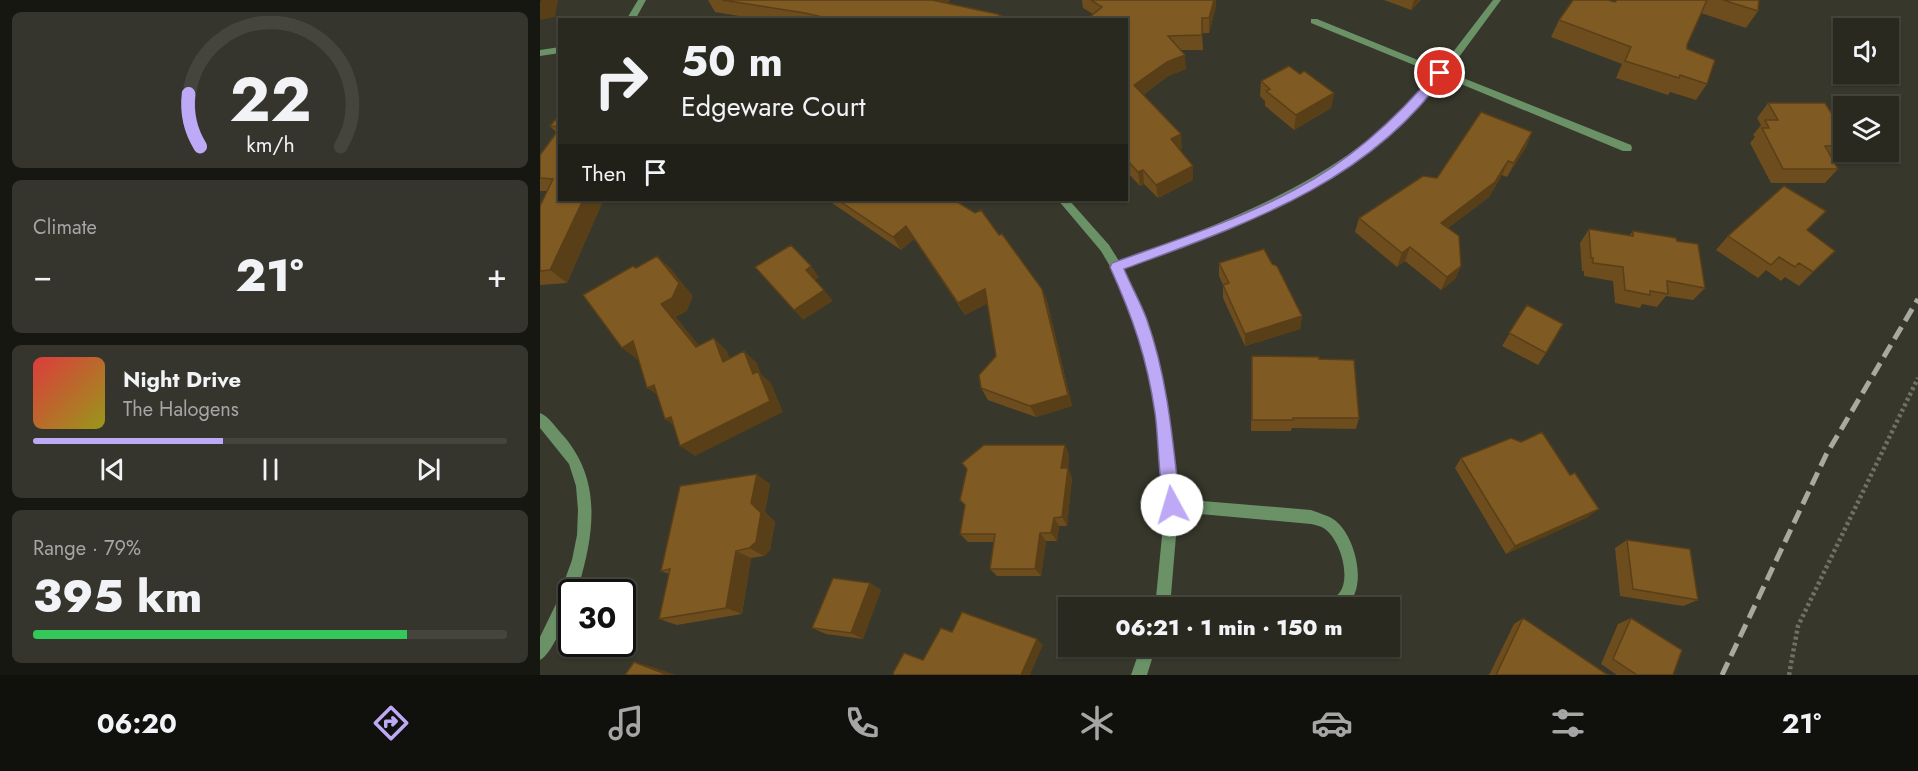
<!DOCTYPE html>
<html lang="en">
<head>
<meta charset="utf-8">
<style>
  body { margin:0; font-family:Jost,sans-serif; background:#35352d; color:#f1f3f6; height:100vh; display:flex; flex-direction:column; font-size:22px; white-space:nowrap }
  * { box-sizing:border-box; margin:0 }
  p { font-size:20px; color:#a5a6a5 }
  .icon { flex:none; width:33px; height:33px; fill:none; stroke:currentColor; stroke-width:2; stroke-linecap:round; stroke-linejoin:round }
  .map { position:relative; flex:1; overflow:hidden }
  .sheet { display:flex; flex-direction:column; gap:12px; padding:12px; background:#171712; width:540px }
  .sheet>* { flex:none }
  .top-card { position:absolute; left:18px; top:18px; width:570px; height:183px; border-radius:0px; box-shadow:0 2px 4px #0004,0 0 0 2px #45453e; background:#292920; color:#f1f3f6; overflow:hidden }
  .tools { position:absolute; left:1293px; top:18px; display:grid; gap:12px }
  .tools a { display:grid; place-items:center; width:66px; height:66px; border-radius:0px; background:#292920; box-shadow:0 2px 4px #0004,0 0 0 2px #45453e; font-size:30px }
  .speed { position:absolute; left:18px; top:579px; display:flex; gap:12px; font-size:30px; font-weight:700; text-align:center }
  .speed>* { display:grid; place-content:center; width:78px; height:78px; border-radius:50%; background:#292920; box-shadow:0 2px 4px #0004,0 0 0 2px #45453e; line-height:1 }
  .speed .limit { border:3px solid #111; border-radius:9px; background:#fff; color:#111 }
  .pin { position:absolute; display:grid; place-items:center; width:51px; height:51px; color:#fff; margin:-26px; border:3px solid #fff; border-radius:50%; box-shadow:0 2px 6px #0007 }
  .me { position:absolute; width:66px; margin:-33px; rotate:354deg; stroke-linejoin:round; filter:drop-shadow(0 0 4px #0008) }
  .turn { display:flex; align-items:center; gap:21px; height:126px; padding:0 24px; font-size:27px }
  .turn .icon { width:78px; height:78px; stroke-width:2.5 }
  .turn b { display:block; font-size:42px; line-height:51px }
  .then { display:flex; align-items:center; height:57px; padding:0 24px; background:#0003; gap:12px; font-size:22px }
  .big { font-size:45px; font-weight:800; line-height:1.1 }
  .sheet .card { flex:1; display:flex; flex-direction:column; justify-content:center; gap:9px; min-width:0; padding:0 21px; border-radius:9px; background:#35352d }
  .sheet .dial { align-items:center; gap:0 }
  .dial svg { height:156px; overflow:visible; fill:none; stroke:#45453e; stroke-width:7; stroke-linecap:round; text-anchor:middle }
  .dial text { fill:#f1f3f6; stroke:none }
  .song { display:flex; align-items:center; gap:18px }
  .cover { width:72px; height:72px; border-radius:9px; background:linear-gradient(135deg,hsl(0 70% 55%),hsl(60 70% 35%)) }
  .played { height:6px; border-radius:3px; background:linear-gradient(90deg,#bda9f5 40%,#45453e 40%) }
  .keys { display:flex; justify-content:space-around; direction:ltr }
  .heat { display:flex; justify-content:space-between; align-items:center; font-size:33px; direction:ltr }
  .charge { height:9px; border-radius:4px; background:linear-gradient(90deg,#34c759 79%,#45453e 0) }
  .trip { position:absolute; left:518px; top:597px; width:342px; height:60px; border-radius:0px; background:#292920; box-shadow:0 2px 4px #0004,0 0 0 2px #45453e; font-weight:800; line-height:60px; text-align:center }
  .dock { display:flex; height:96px; justify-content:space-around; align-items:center; background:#10100d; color:#a5a6a5 }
  .dock .icon { width:42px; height:42px }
  .dock .on { color:#bda9f5 }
  .dock b { font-size:27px; color:#f1f3f6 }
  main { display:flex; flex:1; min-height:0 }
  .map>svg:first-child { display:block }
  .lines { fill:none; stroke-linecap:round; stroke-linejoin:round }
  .path { stroke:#707065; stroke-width:4.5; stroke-dasharray:3 3; stroke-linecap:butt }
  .street { fill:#6b9267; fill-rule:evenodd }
  .rail { stroke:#a8a99f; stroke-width:5; stroke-dasharray:14 7; stroke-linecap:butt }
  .wall { fill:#6d4d1d }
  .shaded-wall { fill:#593f18 }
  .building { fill:#7f5a22; stroke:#593f18; stroke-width:1.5 }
  .route { fill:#bda9f5; stroke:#7b6e9f; stroke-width:1.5 }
</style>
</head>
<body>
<main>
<section class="sheet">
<div class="card dial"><svg viewBox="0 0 100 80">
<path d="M14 69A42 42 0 1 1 86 69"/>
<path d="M14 69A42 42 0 0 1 8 42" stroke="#bda9f5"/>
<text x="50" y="56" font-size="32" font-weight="700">22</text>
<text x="50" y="72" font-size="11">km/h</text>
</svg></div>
<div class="card"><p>Climate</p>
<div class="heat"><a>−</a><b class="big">21°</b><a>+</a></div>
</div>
<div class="card">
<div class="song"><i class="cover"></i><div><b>Night Drive</b><p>The Halogens</p></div></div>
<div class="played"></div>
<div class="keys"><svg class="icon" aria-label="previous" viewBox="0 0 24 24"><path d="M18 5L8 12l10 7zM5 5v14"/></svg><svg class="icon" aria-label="pause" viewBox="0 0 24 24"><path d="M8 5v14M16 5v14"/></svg><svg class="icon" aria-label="next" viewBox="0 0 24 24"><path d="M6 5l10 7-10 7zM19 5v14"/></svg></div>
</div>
<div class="card"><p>Range · 79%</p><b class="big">395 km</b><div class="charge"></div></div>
</section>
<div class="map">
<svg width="1378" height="675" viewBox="0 0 1378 675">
  <rect width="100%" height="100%" fill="#37372b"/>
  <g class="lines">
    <path class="path" d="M1249,675L1258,626L1378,378"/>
    <path class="street" d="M98,0H106L95,20H86Z
      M953,0H961L908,72L1091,145L1092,148L1091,151H1083L904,77C823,180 701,225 583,269C590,286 600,303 606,320C627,377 631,439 638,499L771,510C778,513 787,515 793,519C811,531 821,565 817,585C816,593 812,600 807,606L782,608L784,603C790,600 796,598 800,592C811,576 800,540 785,529C781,526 775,525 771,524L638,512L631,595L709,601L714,603L716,608H615L625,505L616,414L605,357L594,319L571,268L561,251L518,200H529L569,245L579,261C696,219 815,174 896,74L771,23V19H777L900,69Z
      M20,47V53L0,56V50Z
      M0,413C8,416 14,425 20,432C62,477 55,530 39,585L36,592H32C32,607 13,654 0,660V637L16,604L32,560L37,535L38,510L36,486L29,464L0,428Z
      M601,646H616L607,675H591Z"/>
    <path class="rail" d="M1182,675L1286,455L1378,299"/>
  </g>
  <path class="wall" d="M168,0H410L407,4L472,20H223L175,12Z
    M542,0H676V6L669,33H662L663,50H641L646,69L628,76L603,95L642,148L640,149L653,180L618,198L604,184L600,186L586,171V20L553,14L543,8Z
    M844,0H881L871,10Z
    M1077,0H1219L1218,11L1206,28L1161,13L1147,45V49L1167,84L1156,100L1130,92L1128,95L1076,78L1082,64L1011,37L1019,20L1075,2Z
    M760,74L794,93L791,108L754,130L725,106V101L720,96L721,81Z
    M1228,103L1304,133V135L1298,142L1300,146L1291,156L1298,169L1285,183H1231L1210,143L1215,137L1213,135L1221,125L1217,118Z
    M20,114V200L62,203L27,283L0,285V206L7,191H0V155L16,132L10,126Z
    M992,132L986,147L967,177L962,175L949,197L908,228L921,266L915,279L901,290L865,261L857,267L815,232L819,218Z
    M278,200H414L459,235L502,289L507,301L532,406L496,417L448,400L441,388L456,356L447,303L425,315L374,239L361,250L292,203Z
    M1049,229L1089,236L1093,231L1137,241L1165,288L1153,300L1126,296L1117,307L1102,304L1100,308L1075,303L1073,281L1044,276V271H1042L1040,243Z
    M1267,230L1273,272L1259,286L1245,277L1241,281L1226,270L1218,278L1176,250L1188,236Z
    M679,263L732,264L762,316L760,329L705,346L683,298V285L679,276Z
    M987,305L1006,353L998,365L962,346Z
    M712,356L779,359L819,418L816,429L752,428L751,431H711Z
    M525,445L529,455L528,468L532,478L527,526H519L517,541H506L501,576H457L450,569L454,542H428L420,534L425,505L427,470L422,463Z
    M921,458L1048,517L966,554L915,468Z
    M230,484L225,512L235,522L230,550L224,556L211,558L202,614L137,625L119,619L129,574L121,571Z
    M1087,540L1158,600L1143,606L1080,596L1075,548Z
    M330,583L341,590L323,639L286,634L272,628Z
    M983,618L1068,675H949L974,624Z
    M1091,618L1133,675H1077L1061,664L1078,624Z"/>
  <path class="shaded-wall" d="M2,0H18L15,17L0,20V2Z
    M392,0H410L396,15Z
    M674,0H676V6L669,33V18Z
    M874,0H881L871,10Z
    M645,55L646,69L628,76L595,100L594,85L627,62Z
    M794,93L791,108L754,130L756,115Z
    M992,132L986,147L967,177L974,163Z
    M641,134L642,148L633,153L631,139Z
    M968,161L962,175L949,197L896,237L901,223Z
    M653,166V180L618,198L616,185Z
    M603,170L604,184L600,186L598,172Z
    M43,200H73L62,203L27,283L10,270Z
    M366,226L374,239L361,250L353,237Z
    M870,247L865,261L857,267L862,253Z
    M117,256L131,269L153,296L147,311L136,317L170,359L156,347L121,304Z
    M271,266L279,277L274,281L266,270Z
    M921,266L915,279L901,290L907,277Z
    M445,289L451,302L425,315L418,303Z
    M502,289L507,301L532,406L496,417L490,406Z
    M284,290L293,301L263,320L254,310Z
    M762,316L760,329L705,346V334Z
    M174,338L187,351L196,374L183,362Z
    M93,341L109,353L98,360L82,348Z
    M204,351L217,363L221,374L231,383L243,412L155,456L140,446L213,374Z
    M114,385L123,399L107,388Z
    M131,417L140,430L125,419Z
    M525,445L529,455L526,478L521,468Z
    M528,468L532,478L527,526L522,517Z
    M217,474L230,484L225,512L235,522L230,550L224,556L209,548L211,503Z
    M1059,509L1048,517L966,554L975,546Z
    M514,518L519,526L517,541L511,533Z
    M500,533L506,541L501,576L495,569Z
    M196,551L211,558L202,614L186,608Z
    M330,583L341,590L323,639L311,633Z
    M497,639L503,645L490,675H481Z
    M94,662L113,667L136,675H128Z"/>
  <path class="building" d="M182,0H392L457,14L472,20H295L265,13Z
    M551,0H674L669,18H662V35L628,36L645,55L627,62L594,85L641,134L631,139L653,166L616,185L603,170L598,172L586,159V20H546L562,7Z
    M1033,0H1068L1075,2L1077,0H1167L1147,45V49L1175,60L1167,84L1140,75L1139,78L1085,61L1091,47L1019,20Z
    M1183,0H1219L1218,11Z
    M749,66L760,74L764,71L794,93L756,115L726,91L730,89L721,81Z
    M1228,103H1285L1304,133V134H1293L1300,146H1285L1298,169H1243L1222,128H1229L1225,120H1238Z
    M941,112L992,132L974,163L968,161L955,182L901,223L919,236L921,266L907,277L870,247L862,253L819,218L883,176L897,178Z
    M20,114V127L10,126Z
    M20,128V200H43L10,270L0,271V206L13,179L0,178V155Z
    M1244,186L1286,211L1267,230L1295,251L1273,272L1259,263L1255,267L1239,257L1231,265L1188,236Z
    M298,200H414L435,213L441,210L459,235L462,234L502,289L528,395L490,406L441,388L439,375L456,356L445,289L418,303L366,226L353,237Z
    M1049,229L1093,236V231L1136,238L1137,241L1158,244L1165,288L1127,281L1128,294L1110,291V295L1085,290L1083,267L1053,263V258H1051Z
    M251,245L271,266L266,270L284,290L254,310L215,267Z
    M724,249L732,264L737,266L762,316L705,334L683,285L689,283L679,263Z
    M117,256L139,283L132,298L121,304L156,347L174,338L183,362L204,351L213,374L218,371L230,401L140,446L131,417L125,419L114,385L107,388L93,341L82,348L43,295L93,266L96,268Z
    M987,305L1023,324L1006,353L969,333Z
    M712,356L779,357V359L814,360L819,418H753V420H712Z
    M1002,432L1030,475L1035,473L1059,509L975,546L921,458L971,438L981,442Z
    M444,445H525L521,468H528L522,517L514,518L511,533H500L495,569H450L455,534H420L425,505L420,500L427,469L422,463Z
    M217,474L211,503L221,513L216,542L209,548L196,551L186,608L119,619L130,569L121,571L140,486Z
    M1087,540L1150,549L1158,600L1093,589Z
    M293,578L330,583L311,633L272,628Z
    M422,612L497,639L481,675H354L353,673L364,653L383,660L401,628L412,632Z
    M983,618L1068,675H956Z
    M1091,618L1142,650L1133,675H1097L1073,659Z
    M94,662L128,675H85Z"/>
  <path class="route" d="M900,69L906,73C830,183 703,225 584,269C591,286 601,303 607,320C628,379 633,443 640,505L638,510L632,513L627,510C618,489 619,439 615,413C607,358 593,318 570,267L572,263C633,241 696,221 754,190C810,161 857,118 897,70Z"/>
</svg>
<div class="tools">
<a><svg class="icon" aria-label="sound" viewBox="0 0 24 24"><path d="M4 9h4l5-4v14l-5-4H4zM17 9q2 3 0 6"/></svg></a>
<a><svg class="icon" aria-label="layers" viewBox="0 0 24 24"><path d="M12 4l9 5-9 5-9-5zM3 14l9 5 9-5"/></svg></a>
</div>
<div class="speed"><div class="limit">30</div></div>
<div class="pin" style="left:900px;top:73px;background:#d93025"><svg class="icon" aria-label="arrive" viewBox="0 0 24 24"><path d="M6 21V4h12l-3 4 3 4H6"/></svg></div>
<svg class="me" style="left:632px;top:505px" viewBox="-20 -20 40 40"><circle r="19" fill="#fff"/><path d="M0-13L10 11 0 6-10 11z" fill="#bda9f5"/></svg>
<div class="trip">06:21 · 1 min · 150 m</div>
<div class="top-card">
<div class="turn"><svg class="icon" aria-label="right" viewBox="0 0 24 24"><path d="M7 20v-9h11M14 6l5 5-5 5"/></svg><div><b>50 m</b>Edgeware Court</div></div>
<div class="then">Then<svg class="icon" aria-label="arrive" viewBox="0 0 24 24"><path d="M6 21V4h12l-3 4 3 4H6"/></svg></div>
</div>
</div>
</main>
<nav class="dock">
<b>06:20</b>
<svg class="icon on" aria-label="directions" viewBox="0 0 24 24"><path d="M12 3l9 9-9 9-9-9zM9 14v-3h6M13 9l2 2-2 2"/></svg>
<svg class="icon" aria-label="music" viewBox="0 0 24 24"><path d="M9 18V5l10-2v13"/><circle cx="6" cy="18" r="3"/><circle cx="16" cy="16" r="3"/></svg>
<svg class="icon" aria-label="phone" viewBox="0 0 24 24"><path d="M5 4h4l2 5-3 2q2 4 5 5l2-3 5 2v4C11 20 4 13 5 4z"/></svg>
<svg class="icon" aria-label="climate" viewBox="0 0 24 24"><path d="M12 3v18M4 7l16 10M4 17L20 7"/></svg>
<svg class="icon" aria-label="car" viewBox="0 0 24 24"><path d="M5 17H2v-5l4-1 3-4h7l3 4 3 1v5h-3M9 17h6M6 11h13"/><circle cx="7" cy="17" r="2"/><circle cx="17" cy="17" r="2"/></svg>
<svg class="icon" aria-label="filters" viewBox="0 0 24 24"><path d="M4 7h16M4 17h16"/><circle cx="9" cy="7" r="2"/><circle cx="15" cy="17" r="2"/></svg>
<b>21°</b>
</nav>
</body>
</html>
